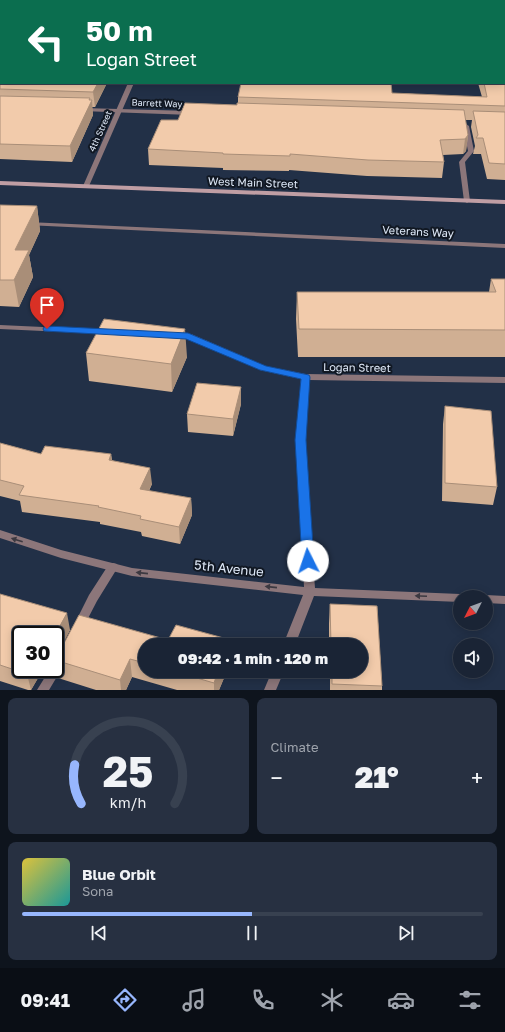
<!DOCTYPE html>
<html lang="en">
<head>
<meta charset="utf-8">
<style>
  body { margin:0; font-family:"Golos Text",sans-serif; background:#273041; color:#f1f3f6; height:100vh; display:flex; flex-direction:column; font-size:15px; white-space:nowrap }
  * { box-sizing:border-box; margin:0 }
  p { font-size:13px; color:#9fa4ad }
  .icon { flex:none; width:22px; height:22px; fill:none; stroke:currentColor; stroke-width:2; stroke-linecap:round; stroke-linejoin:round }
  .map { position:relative; height:690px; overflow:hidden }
  .panel { display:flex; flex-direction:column; gap:8px; padding:8px; background:#0e141d; flex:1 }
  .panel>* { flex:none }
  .banner { position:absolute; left:0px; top:0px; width:505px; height:84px; box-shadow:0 2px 10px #0003,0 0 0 1px #384150; background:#0b6e4f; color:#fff; overflow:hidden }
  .needle { width:26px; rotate:228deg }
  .fabs { position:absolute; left:453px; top:590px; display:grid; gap:8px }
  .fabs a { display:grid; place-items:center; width:40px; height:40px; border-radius:50%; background:#1a2435; box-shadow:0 2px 10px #0003,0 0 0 1px #384150; font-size:20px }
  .speed { position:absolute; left:12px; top:626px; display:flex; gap:8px; font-size:20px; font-weight:700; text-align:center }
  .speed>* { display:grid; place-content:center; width:52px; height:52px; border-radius:50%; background:#1a2435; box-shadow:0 2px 10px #0003,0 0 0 1px #384150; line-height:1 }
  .speed .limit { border:2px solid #111; border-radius:6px; background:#fff; color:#111 }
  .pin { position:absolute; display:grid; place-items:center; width:34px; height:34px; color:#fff; margin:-41px -17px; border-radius:50% 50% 50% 0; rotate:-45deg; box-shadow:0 0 4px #0007 }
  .pin .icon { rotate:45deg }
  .me { position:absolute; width:44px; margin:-22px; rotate:356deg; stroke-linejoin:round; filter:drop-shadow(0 0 3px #0008) }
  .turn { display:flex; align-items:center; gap:14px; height:84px; padding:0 20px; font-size:18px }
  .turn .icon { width:52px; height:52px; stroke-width:2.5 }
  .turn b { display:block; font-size:28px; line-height:34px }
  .big { font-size:30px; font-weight:800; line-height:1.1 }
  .panel .card { flex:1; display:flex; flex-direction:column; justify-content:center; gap:6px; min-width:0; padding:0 14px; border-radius:8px; background:#273041 }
  .panel .dial { align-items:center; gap:0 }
  .dial svg { height:104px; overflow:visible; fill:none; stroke:#384150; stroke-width:7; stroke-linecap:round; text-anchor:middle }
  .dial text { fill:#f1f3f6; stroke:none }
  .song { display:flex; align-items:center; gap:12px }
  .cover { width:48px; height:48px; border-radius:6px; background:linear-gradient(135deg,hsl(50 70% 55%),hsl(180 70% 35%)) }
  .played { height:4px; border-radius:2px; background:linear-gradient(90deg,#97b6fd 50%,#384150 50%) }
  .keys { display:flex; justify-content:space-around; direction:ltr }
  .heat { display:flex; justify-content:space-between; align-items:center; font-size:22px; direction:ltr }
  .panel .tiles { flex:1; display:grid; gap:8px; grid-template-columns:1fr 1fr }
  .card:last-child { grid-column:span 2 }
  .trip { position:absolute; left:138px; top:638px; width:230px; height:40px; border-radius:20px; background:#1a2435; box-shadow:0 2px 10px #0003,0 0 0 1px #384150; font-weight:800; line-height:40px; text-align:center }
  .tab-bar { display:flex; height:64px; justify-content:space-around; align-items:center; background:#0a0e15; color:#9fa4ad }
  .tab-bar .icon { width:28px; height:28px }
  .tab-bar .on { color:#97b6fd }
  .tab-bar b { font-size:18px; color:#f1f3f6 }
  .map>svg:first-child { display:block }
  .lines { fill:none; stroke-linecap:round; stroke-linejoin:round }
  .lane { fill:#8c767a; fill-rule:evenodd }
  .street { fill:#8c767a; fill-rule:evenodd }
  .secondary { fill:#c09ea4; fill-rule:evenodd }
  .wall { fill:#d0af93 }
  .shaded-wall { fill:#a98e78 }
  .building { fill:#f2cbab; stroke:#a98e78 }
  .oneway { fill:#3c3941 }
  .route { fill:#1a73e8; stroke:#114b97 }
  .labels { text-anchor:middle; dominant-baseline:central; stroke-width:4; stroke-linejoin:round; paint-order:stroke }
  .far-street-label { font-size:9px; fill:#dfe9f8; stroke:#111823 }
  .street-label { font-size:11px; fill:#dfe9f8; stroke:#111823 }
  .near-street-label { font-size:13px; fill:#dfe9f8; stroke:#111823 }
</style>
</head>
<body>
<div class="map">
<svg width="505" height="690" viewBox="0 0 505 690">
  <rect width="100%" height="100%" fill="#223047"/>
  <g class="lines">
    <path class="lane" d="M83,108L191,111L194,113L191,115L81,111V109Z
      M466,124L469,126L474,151L465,162L470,201L467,203L464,201L459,162L468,151L463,126Z
      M28,222L505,244V248L26,225V223Z
      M113,563L117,564L118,567L97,601L83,628L79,629L75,628L74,625L89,595L109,564Z
      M61,655L65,657L67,660L49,690H37L50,669H55C55,662 54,658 61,655Z"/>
    <path class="street" d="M128,83H134L89,186L88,187H84L83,186Z
      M0,325L107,330L111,332L107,334L0,329Z
      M172,333L191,334L265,366L305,374L505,377V383L309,380L304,440L315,588L460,594L464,595L465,597H460V602L314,596L295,645H283L303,595L132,576L61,558L0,538V530L61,550L132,568L304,587L296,440L301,379L260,370L187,338L172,337L171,335Z
      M486,595L505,596V604L486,603V597H482Z
      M272,671H284L276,690H264Z"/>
    <path class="secondary" d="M0,181L505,200V204L0,185Z"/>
  </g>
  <path class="wall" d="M1,0H505V45H504V1H1V83H107L95,107H92L93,115L72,162L0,159V1Z
    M505,49V180L487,179L481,154H473L475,146L471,127L472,120H465L468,135L466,151L463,154L443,155L444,162L442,178L367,176L289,170V171L223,170V168L149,165L148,149L178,120L237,105L238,103V97L392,93L482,97L478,83H504Z
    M0,205L37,206L40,231L29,255L33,277L19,307L0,306Z
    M491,279H505V357H298L296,319L297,292H489Z
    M86,353L187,357L172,392L89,381Z
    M241,387V404L233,436L188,432L187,414Z
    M445,406L497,487L493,505L442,501L443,424Z
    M0,443L41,454H111L112,460L152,484L149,491L191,498L192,515L180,544L142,536L141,532L100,524V522L22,512L20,501L0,496Z
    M0,594L70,630L55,658V635L21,669H48L45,675L41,673L31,690H28L0,681Z
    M330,604L377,606L382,686V690H330V671H361V645H329V623Z
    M168,640H231L145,645V671H227L219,690H177L132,677L126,690H96L58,678L55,663V659Z"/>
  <path class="shaded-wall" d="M98,83H107L95,107L93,92Z
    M90,98V103L92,100L93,115L72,162L70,146Z
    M468,135L466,151L463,154L465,139Z
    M37,206L40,231L29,255L33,277L19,307L14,280L15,250Z
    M185,329L187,357L172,392L171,364Z
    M241,387V404L233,436V419Z
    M111,454L113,470L109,460Z
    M150,468L152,484L141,506L140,489Z
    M191,498L192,515L180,544L179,527Z
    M67,613L70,630L55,658V635Z
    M130,659L132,677L126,690H121L120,680Z
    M30,669H40L41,673L31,690L27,674Z
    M44,669H48L45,675Z
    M218,671H227L219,690H214V683Z"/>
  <path class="building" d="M1,0H143V1H1V83H98L93,92L0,89V1Z
    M185,0H505V31H504V1H212Z
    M504,46L505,49V106L238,97L241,83H391L392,93L487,97L484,83H504Z
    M0,96L90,98L89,100H92L70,146L0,144Z
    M185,103L237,105V103L464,110L468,135L465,139L440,140L444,162L368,160L290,154V156L223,154V153L148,149L161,120H178Z
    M473,111L505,112V164L489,163L483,138H476L478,135Z
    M0,205L37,206L15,250H29L14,280H0Z
    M491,279H505V330L299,329L297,292H496Z
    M104,319L185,329L171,364L86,353Z
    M197,383L241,387L233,419L187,414Z
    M445,406L491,411L497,487L445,483Z
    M0,443L41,454L45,446L111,454L109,460L150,468L140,489L191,498L179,527L140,519L141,516L98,507L99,506L19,495L24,486L0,480Z
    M0,594L67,613L55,635H21V669H30L27,674L0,665Z
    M330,604L377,606L382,686L332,684V671H361V645H331Z
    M79,615L168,640L176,625L231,640L229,645H145V663L130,659L120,680L55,660Z
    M173,671H218L214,683Z"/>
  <defs><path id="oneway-solid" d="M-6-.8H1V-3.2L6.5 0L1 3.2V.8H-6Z"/></defs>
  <g class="oneway">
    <use href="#oneway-solid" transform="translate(17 540) rotate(-162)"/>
    <use href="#oneway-solid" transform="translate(142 573) rotate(-174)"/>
    <use href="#oneway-solid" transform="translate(271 587) rotate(-174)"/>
    <use href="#oneway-solid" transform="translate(421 596) rotate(-178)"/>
  </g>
  <path class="route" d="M47,326L188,333L266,366L309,375L310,377L306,440L314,561L312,565L308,566L304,565L302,561L295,440L301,379L260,370L186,339L44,331L43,329L44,327Z"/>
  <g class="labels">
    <g class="far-street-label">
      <text transform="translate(157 103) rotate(2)">Barrett Way</text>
      <text transform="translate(100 131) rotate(-66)">4th Street</text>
    </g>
    <g class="street-label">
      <text transform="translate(253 182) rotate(2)">West Main Street</text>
      <text transform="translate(418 231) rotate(3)">Veterans Way</text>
      <text transform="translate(357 367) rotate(1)">Logan Street</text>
    </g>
    <g class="near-street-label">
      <text transform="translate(229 568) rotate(6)">5th Avenue</text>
    </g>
  </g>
</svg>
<div class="fabs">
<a><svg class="needle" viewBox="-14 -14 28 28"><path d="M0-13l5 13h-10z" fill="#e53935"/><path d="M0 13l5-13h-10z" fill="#9fa4ad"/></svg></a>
<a><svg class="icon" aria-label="sound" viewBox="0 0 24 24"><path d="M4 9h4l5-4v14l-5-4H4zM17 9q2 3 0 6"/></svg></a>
</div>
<div class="speed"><div class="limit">30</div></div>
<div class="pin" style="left:47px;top:329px;background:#d93025"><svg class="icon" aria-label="arrive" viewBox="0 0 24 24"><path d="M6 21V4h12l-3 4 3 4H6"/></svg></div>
<svg class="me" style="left:308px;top:561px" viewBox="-20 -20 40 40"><circle r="19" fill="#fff"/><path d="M0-13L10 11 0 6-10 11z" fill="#1a73e8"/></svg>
<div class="trip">09:42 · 1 min · 120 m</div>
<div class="banner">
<div class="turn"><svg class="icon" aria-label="left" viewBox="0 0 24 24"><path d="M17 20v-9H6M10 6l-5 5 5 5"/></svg><div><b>50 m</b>Logan Street</div></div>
</div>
</div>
<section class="panel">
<div class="tiles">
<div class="card dial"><svg viewBox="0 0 100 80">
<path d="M14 69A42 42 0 1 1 86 69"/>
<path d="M14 69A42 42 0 0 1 9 39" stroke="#97b6fd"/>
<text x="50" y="56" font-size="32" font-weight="700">25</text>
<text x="50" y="72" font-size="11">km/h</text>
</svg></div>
<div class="card"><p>Climate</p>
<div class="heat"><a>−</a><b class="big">21°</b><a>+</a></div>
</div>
<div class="card">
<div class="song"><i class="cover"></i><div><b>Blue Orbit</b><p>Sona</p></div></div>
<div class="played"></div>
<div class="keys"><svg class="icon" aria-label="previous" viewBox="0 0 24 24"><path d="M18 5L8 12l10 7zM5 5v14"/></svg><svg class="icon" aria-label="pause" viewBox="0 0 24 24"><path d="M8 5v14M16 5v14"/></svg><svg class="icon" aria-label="next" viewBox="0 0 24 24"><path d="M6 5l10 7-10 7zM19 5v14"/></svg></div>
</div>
</div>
</section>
<nav class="tab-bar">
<b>09:41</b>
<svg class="icon on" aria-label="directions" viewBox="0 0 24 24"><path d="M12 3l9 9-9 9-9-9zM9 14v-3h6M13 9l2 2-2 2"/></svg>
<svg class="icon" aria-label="music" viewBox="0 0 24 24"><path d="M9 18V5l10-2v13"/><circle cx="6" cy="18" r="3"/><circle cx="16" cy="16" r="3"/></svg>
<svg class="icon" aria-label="phone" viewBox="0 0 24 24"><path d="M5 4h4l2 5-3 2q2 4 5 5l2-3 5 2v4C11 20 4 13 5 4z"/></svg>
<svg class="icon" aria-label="climate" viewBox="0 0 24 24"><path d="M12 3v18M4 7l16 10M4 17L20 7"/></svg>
<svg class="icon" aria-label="car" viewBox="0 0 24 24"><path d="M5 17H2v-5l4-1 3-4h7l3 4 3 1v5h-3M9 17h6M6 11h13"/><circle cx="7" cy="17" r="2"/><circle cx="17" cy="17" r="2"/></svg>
<svg class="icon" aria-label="filters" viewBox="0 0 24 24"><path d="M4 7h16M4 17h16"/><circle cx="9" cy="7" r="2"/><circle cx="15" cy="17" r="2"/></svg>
</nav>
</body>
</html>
